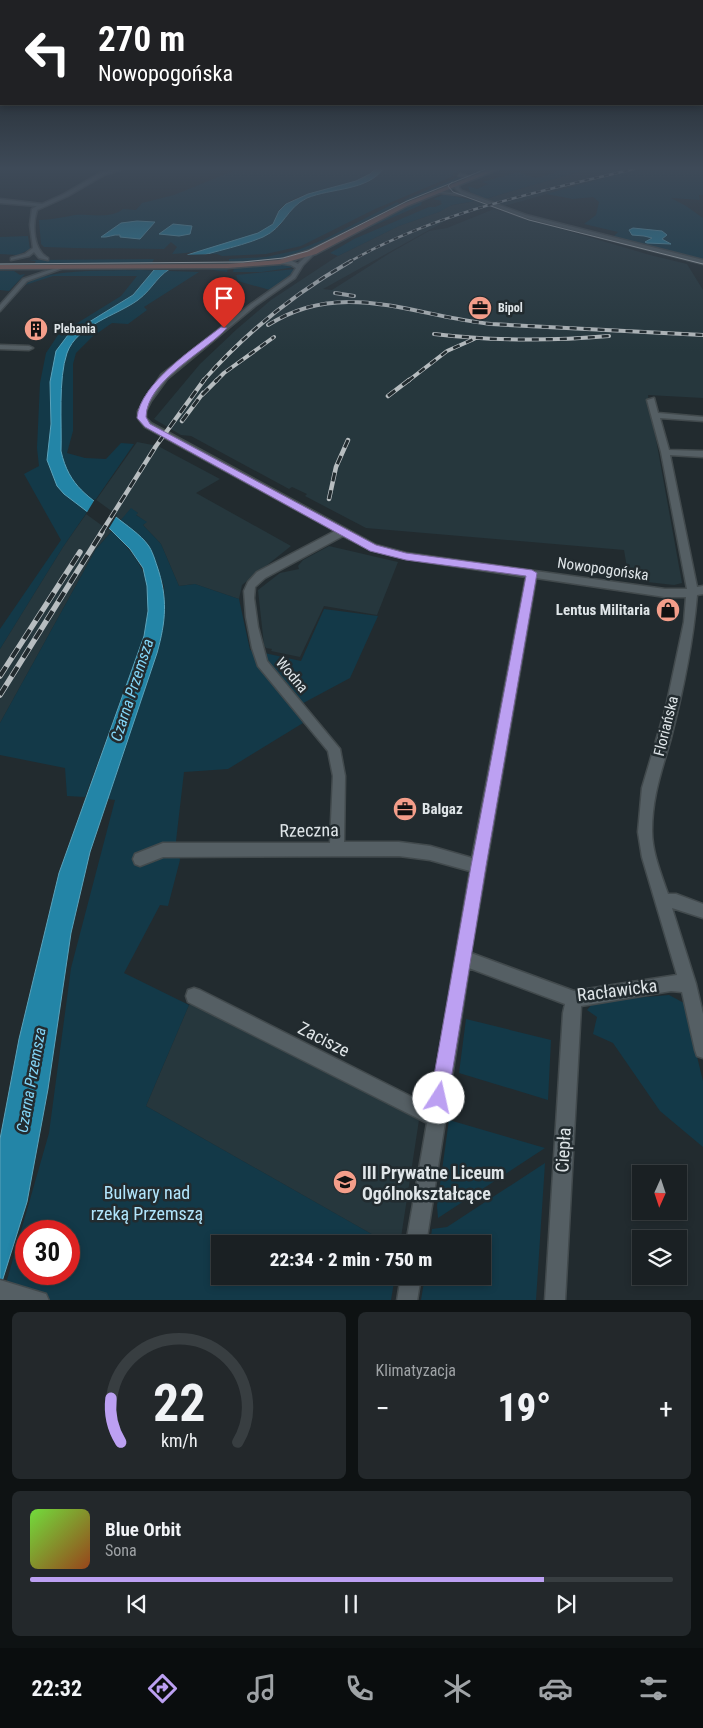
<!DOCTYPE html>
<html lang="pl">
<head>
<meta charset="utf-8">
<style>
  body { margin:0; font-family:"Roboto Condensed",sans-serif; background:#23282b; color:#f1f3f6; height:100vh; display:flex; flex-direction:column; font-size:19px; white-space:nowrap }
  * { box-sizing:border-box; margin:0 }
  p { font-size:16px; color:#9fa3a6 }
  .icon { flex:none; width:28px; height:28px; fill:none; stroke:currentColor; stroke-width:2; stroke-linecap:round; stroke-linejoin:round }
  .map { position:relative; height:1300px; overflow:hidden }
  .side { display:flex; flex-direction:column; gap:12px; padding:12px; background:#0e1213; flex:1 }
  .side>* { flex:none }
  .top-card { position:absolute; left:0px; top:0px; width:704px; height:105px; box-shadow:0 2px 8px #0003,0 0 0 1px #383e41; background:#202124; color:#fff; overflow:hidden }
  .needle { width:32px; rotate:183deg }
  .controls { position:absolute; left:632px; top:1165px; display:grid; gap:10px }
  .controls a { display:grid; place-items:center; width:55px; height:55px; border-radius:0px; background:#1a2023; box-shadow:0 2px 8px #0003,0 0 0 1px #383e41; font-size:25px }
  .speed { position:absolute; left:15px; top:1220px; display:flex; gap:10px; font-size:25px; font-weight:700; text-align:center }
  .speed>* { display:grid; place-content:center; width:65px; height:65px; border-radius:50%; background:#1a2023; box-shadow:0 2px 8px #0003,0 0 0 1px #383e41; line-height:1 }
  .speed .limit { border:8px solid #d22; background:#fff; color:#111 }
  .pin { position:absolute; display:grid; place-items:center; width:42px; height:42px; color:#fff; margin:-51px -21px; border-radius:50% 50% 50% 0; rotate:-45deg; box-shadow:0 0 5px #0007 }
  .pin .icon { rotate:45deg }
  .me { position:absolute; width:55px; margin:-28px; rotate:10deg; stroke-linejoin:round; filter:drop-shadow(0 0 4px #0008) }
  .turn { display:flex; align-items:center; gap:18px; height:105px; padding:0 15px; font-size:22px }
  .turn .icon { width:65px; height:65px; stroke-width:2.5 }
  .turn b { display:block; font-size:35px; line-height:42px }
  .big { font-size:38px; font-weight:800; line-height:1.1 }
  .side .tile { flex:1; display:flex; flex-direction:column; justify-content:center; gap:8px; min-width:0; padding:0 18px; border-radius:8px; background:#23282b }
  .side .dial { align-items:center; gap:0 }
  .dial svg { height:130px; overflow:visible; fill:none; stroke:#383e41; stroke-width:7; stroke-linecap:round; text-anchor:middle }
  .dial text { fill:#f1f3f6; stroke:none }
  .song { display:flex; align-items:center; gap:15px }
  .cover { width:60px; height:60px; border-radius:8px; background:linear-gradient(135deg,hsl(100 70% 55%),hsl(20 70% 35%)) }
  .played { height:5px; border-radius:2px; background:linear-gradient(90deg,#bca0f2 80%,#383e41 80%) }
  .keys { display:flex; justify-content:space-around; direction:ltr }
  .heat { display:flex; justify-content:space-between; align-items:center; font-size:28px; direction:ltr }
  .side .tiles { flex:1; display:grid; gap:12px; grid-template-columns:1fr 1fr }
  .tile:last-child { grid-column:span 2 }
  .trip { position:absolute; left:211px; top:1235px; width:280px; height:50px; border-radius:0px; background:#1a2023; box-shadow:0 2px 8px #0003,0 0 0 1px #383e41; font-weight:800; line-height:50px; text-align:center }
  .dock { display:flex; height:80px; justify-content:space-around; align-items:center; background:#0a0d0e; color:#9fa3a6 }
  .dock .icon { width:35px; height:35px }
  .dock .selected { color:#bca0f2 }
  .dock b { font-size:22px; color:#f1f3f6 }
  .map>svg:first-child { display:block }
  .built { fill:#26373d }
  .green { fill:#133948; fill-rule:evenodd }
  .water { fill:#2385a7; stroke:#5ba2ba }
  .pier { fill:#222b2f }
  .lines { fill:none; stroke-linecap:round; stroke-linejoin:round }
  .minor-casing { stroke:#424a4d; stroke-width:3 }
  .tertiary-casing { stroke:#424a4d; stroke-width:2 }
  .secondary-casing { stroke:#424a4d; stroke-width:3 }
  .minor { fill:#555f64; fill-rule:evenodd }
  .tertiary { fill:#555f64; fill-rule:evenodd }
  .secondary { fill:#83605b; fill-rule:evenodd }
  .tram { stroke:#b7bdc0; stroke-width:1 }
  .rail-far3-casing { stroke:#b7bdc0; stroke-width:2.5 }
  .rail-far2-casing { stroke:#b7bdc0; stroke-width:4 }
  .rail-far1-casing { stroke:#b7bdc0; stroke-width:4.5 }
  .rail-casing { stroke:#b7bdc0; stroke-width:5.5 }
  .rail-far3 { stroke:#222b2f; stroke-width:2; stroke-dasharray:5; stroke-linecap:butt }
  .rail-far2 { stroke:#222b2f; stroke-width:2.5; stroke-dasharray:7; stroke-linecap:butt }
  .rail-far1 { stroke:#222b2f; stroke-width:3; stroke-dasharray:9; stroke-linecap:butt }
  .rail { stroke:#222b2f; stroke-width:4; stroke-dasharray:11; stroke-linecap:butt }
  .route { fill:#bca0f2; stroke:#7a689d }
  .labels { text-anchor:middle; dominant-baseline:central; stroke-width:5; stroke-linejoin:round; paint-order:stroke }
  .far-poi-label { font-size:12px; font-weight:bold; fill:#dfe5e8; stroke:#222b2f; text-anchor:start }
  .street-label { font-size:15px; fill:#dfe5e8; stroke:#222b2f }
  .poi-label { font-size:15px; font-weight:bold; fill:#dfe5e8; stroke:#222b2f; text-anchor:end }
  .water-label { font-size:16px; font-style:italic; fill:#83d5f7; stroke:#222b2f }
  .near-street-label { font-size:18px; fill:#dfe5e8; stroke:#222b2f }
  .near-poi-label { font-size:18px; font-weight:bold; fill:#dfe5e8; stroke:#222b2f; text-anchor:start }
  .near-park-label { font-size:18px; fill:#b1e5fc; stroke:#222b2f }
</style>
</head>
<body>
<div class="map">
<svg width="703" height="1301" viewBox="0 0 703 1301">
  <rect width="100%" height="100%" fill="#222b2f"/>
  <path class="built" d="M589,169H636L504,206L499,204L485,208L447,220L323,289L332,290L390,253L429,231L447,228L494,209L650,255L687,264L703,290V398L648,395L682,583L674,585L629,580L624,550L366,528L305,496L307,494L292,487L289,489L191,436L181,435L154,419L200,364L237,329L271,300L336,257L399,226L439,212L444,207L485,199Z
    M137,442L158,446L220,479L196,493L291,546L242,585L239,599L195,584L179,586L161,544L143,525L146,522L135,514L138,513L131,509L96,549L0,723V649L63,547Z
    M329,546L398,562L377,615L324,606L300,657L271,651L272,649L266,648L264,645L258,590L280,573L299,569L298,566L303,560Z
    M189,1005H195L419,1120L400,1244H389L146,1106Z"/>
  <path class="green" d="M238,169H375C364,186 326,187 307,194C297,197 284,202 278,212C276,217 275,222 271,225C253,240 195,254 172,254L177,247L171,242L164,249C124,248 85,249 44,247L41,244L39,220C51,220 63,217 75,215C89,214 112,219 123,209L136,210L142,203L174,195Z
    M383,169H462L453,174L454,175L451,177L375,209L301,246L266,254L222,256L217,254H205C228,248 258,244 277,228C283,224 284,218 288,212C293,204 304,199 313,196C336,188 368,190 383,169Z
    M548,169H589L485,199L470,192L468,186L477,189L488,184L482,182L518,172L536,178L557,172Z
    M636,169H703V195H699L700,200L671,198L686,206L703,218V260L612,238L618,232L584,224L596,215L599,202L593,197L573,199L546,194Z
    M459,177L467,178L408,202L404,200Z
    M445,194L475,201L452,205L439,212L399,226L338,256L330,253L354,239L429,207H435L442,204L440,202L442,201L433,199Z
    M419,200L422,201L421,205L350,236Z
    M397,202L401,205L299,256L273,262L228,265V263L240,262L229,261V259L266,257L298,250L325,239Z
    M28,236L30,249L18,255L0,254V237Z
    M154,259L151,265H42L34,264L36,261L28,260Z
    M281,263H288L295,267L262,272H233L234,268H228L227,272L207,269L208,268L253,267Z
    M295,269L294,272L270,290L241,282L238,281L236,275Z
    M140,270L199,272L144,307L147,310L128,324L112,323L92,337L76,353L73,364V431L67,453L85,458L106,459L121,443L134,444L63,547L0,649V629L61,540L24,474L39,466L37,448L40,383L46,353L58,335L121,296L137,276H53L25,285C43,268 114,271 140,270Z
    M0,271H14L20,275L25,274L9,291L0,290Z
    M131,508L138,513L136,515L147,522L143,525L161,544L179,586L195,584L239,599L250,650L301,661L324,609L378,616L350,678L294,708L303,723L228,769L184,772L176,841L180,860L168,906L160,905L124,973L189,1005L146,1106L389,1244H220V1276H395L391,1300L1,1301L49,1133L71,968L115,800L107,799L157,653L163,630L165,607L164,586L148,545L120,521ZM26,1231H69V1274H26Z
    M112,531C149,569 153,583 144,636L85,797L67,796L65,768L0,755V723L96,549Z
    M669,995L684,1003L703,1081V1147L660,1111L613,1043L593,1034L597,1017L587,1010L593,1003L602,1001Z
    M466,1019L551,1040L548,1100L459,1073Z
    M449,1120L545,1148L438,1218L437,1206Z
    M545,1163L536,1300H421L425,1276H482V1244H430L432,1229L447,1227Z"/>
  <path class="water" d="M375,169H383C367,191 331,188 307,198C286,208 285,227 263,237C235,249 204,252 177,265C157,274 154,288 138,300C116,316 77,325 67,353C58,379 62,424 61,451C69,487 89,497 116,517C126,525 141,535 148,545C152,550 155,560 157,566C168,598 166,621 157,653L90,852L71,933L48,1089L27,1202L0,1288V1139L19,1039L59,873L144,636L148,611L147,586L143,568L130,549L110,529L64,494L57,486L47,460L51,424L50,382L56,351L68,335L133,295L154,270L190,254L258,233L273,224L279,211L286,204L308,194L356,181L370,174Z
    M137,221L155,222L140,239L120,237V235C113,234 108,238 101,237L121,223Z
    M173,224L192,226L190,234L179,236L159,234Z
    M633,228L662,231L667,235L662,239L671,244L647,243L645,242L652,238L644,236L632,235L629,230Z"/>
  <path class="pier" d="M214,254L172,270H149L182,255Z
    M95,499L117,515L108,530L86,514Z"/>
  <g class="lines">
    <g class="minor-casing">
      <path id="minor" d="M115,169H123L104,175L68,196L37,210C32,225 33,250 48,258V260L39,258L34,252L29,256L11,260V258L25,254L33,248L30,225L32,209L37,206L0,203V199L42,204L64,194L100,173Z
        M456,182L460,183L459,188L462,191L526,215L703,260V264L522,217L467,196L432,192L434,191L461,194L455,188Z
        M311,251L316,252L303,265L295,278L255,306L167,379L151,401L146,411V418L151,423L376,545L406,553L665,589H687L661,452L647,400L654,398L658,413L703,417V421L660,418L669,450L703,451V457L670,455L697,587L703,586V594L697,595C693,643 683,691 671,738C662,770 652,796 652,831C652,852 661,874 668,894H676L703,904V918L672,908L696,984L703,1014V1058L697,1056L695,1050L682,992L671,991L581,1006L565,1301H545L563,1013L565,1004L469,968L426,1244H406L427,1123L188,1002L186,996L188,990L194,988L200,990L430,1106L470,871L430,860L399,856L163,857L140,866L135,864L133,859L135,854L163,843H330L333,776L328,751L258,666L252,648L246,617L244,591L248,582L257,572L335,531L145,427L138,418V411L161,375L251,304L291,276L296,268L291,265L278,263V261H292L298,264ZM343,536L370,550L406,559L526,577L472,858L430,846L399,842H344L345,776L340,749L267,661L258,627L254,598L255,587L265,578ZM536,578L665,597H686L684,622L666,707L642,788L638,832L642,857L677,975L574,991L471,953Z
        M61,266L66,267L27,281L0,311V305L23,279Z
        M0,345L29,346L33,348L29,350L0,349Z
        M401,1276H421L417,1301H397Z
        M0,1280L46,1294L49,1301L0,1300Z"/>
    </g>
    <g class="tertiary-casing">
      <path id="tertiary" d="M460,173L474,177L475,178L472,180L458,176Z"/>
    </g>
    <g class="secondary-casing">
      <path id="secondary" d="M490,169H499L407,206L316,254L280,264L228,268L0,269V265L228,264L279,260L310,250L403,204Z"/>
    </g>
    <use href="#minor" class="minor"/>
    <use href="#tertiary" class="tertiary"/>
    <use href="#secondary" class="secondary"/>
    <path class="tram" d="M452,182L448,186L453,192L529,220L703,264
      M0,264L243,262L283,258L308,251L407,201L486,169"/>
    <g class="rail-far3-casing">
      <path id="rail-far3" d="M349,262C437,212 536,192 634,169"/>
    </g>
    <g class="rail-far2-casing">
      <path id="rail-far2" d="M335,293L354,296
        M268,325C343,278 412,316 491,324L703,335
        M434,334C492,341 551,341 609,336
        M203,381C246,332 295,293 351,261
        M216,381L224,373L274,337
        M408,381L447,351L474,339"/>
    </g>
    <g class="rail-far1-casing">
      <path id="rail-far1" d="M202,395L217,380
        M388,396L409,380
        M182,421L203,393
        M329,499L336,467L348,440
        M101,533L156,446L204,380"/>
    </g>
    <g class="rail-casing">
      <path id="rail" d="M0,676L80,552
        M0,695L102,532"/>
    </g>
    <use href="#rail-far3" class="rail-far3"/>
    <use href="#rail-far2" class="rail-far2"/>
    <use href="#rail-far1" class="rail-far1"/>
    <use href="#rail" class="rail"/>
  </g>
  <linearGradient id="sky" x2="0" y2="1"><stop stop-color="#13181a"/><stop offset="0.48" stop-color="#3e4a58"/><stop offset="1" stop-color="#3e4a58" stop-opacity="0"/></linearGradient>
  <rect width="703" height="351" fill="url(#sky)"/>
  <path class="route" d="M221,327L227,328C204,353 147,380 146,417L150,424L376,545L406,553L532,570L537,573L486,866L448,1098L445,1104L439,1107L433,1104L430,1098L471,866L526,576L406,560L370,551L145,427L137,418C140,383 196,347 221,327Z"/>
  <defs>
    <g id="office-disc" transform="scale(1.25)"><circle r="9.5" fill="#f49e8a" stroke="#222b2f"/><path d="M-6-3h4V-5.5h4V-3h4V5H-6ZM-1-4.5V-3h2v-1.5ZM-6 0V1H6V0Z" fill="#111"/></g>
    <g id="building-disc" transform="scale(1.25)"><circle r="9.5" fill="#f49e8a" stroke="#222b2f"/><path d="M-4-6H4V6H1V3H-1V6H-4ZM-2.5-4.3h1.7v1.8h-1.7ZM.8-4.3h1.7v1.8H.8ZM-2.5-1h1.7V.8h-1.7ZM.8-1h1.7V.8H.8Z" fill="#111"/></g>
    <g id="shop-disc" transform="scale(1.25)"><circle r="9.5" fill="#f49e8a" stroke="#222b2f"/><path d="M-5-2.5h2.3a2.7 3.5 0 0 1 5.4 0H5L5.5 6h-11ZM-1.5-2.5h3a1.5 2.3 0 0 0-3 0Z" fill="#111"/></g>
    <g id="school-disc" transform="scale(1.25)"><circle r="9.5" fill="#f49e8a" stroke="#222b2f"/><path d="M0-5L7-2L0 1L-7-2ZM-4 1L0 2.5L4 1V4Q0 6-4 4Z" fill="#111"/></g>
  </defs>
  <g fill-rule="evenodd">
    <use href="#office-disc" x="480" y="308"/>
    <use href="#building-disc" x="36" y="329"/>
    <use href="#shop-disc" x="668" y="610"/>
    <use href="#office-disc" x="405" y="809"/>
    <use href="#school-disc" x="345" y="1182"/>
  </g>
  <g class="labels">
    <g class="far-poi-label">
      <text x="498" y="308">Bipol</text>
      <text x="54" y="329">Plebania</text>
    </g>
    <g class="street-label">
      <text transform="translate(603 569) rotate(8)">Nowopogońska</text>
      <text transform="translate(292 675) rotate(50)">Wodna</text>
      <text transform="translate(666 726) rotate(-76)">Floriańska</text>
    </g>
    <g class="poi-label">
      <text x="650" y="610">Lentus Militaria</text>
      <text x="422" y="809" text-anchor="start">Balgaz</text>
    </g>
    <g class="water-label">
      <text transform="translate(132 690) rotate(-72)">Czarna Przemsza</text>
      <text transform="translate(31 1080) rotate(-80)">Czarna Przemsza</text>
    </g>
    <g class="near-street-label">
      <text transform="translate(309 830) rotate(-1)">Rzeczna</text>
      <text transform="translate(617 990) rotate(-7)">Racławicka</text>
      <text transform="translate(324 1039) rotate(27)">Zacisze</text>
      <text transform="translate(563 1150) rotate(-87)">Ciepła</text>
    </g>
    <g class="near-poi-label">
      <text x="362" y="1172">III Prywatne Liceum<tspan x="362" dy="21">Ogólnokształcące</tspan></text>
    </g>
    <g class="near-park-label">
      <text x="147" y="1192">Bulwary nad<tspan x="147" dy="21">rzeką Przemszą</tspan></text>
    </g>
  </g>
</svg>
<div class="controls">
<a><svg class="needle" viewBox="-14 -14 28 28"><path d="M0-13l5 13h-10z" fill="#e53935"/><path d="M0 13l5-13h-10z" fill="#9fa3a6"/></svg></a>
<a><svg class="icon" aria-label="layers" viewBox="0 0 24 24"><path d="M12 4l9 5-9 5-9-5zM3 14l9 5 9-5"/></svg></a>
</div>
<div class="speed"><div class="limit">30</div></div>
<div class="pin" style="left:224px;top:328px;background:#d93025"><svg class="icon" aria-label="arrive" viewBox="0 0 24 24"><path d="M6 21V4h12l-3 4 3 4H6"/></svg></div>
<svg class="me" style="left:439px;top:1098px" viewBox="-20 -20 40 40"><circle r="19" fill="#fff"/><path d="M0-13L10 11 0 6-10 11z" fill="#bca0f2"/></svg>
<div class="trip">22:34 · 2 min · 750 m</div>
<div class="top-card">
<div class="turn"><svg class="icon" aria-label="left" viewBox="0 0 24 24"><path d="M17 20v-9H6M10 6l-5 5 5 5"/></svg><div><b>270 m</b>Nowopogońska</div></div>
</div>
</div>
<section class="side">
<div class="tiles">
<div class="tile dial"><svg viewBox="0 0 100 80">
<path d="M14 69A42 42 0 1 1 86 69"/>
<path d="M14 69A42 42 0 0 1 8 42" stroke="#bca0f2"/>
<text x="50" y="56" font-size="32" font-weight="700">22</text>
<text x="50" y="72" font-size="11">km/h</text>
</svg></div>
<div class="tile"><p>Klimatyzacja</p>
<div class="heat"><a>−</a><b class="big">19°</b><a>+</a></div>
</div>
<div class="tile">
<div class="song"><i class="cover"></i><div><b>Blue Orbit</b><p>Sona</p></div></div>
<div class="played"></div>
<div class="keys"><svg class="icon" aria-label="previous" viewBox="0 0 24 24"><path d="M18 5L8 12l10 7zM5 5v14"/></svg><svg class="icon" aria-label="pause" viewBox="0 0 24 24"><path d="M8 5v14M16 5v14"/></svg><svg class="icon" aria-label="next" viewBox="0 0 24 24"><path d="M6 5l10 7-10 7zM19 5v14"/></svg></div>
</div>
</div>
</section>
<nav class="dock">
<b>22:32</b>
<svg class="icon selected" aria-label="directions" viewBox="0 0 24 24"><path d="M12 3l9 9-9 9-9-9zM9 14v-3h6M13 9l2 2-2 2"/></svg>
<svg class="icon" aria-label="music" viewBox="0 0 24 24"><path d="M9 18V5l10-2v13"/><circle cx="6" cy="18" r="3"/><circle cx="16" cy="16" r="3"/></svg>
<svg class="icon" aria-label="phone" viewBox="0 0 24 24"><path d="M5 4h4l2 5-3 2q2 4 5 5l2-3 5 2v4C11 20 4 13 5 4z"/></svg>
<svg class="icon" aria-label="climate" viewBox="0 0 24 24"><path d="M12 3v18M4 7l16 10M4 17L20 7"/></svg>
<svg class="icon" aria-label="car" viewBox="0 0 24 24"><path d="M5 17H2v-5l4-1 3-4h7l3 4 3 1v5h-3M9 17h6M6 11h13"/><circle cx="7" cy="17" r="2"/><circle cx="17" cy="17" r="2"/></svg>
<svg class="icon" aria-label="filters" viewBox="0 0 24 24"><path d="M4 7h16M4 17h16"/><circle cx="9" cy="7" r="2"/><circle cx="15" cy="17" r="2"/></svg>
</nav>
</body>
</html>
